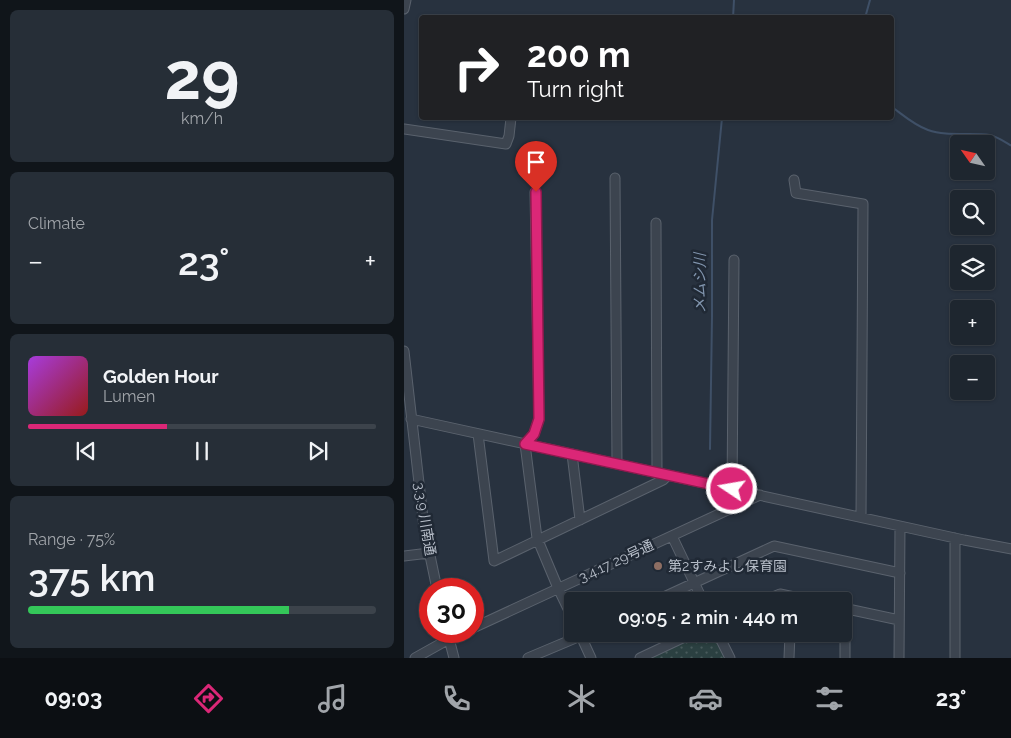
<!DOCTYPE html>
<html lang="en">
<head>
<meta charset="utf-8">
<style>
  body { margin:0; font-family:Raleway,"Noto Sans JP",sans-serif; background:#262e37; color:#f1f3f6; height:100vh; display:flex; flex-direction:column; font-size:19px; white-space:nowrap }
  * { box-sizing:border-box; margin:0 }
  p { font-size:16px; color:#a1a5aa }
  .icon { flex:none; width:28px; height:28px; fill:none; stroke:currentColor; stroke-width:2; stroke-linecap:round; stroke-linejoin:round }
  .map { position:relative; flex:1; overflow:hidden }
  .sheet { display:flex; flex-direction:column; gap:10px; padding:10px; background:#10151a; width:404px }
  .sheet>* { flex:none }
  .top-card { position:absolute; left:15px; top:15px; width:475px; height:105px; border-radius:5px; box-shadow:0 1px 4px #0004,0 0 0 1px #3c434b; background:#202124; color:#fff; overflow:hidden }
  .needle { width:32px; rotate:304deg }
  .controls { position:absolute; left:546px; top:135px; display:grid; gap:10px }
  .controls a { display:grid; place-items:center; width:45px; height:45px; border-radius:5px; background:#1e262f; box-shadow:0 1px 4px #0004,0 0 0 1px #3c434b; font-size:25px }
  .speed { position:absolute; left:15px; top:578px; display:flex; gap:10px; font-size:25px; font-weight:700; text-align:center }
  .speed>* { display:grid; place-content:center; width:65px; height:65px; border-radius:50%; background:#1e262f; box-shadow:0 1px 4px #0004,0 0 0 1px #3c434b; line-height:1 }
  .speed .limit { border:8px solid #d22; background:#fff; color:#111 }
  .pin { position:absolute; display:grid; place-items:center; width:42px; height:42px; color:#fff; margin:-51px -21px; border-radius:50% 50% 50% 0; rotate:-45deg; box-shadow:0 0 5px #0007 }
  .pin .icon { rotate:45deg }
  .me { position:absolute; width:55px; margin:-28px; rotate:282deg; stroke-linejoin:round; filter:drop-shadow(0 0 4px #0008) }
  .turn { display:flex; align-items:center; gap:18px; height:105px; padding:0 25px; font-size:22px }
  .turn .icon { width:65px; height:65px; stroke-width:2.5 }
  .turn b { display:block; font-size:35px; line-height:42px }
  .big { font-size:38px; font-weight:600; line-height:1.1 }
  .sheet .card { flex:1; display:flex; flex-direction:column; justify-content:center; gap:8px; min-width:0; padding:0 18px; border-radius:8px; background:#262e37 }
  .sheet .dial { align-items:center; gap:0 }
  .dial b { font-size:65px; line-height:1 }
  .song { display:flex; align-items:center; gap:15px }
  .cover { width:60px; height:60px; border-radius:8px; background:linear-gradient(135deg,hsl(280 70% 55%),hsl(0 70% 35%)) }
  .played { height:5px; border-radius:2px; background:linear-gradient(90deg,#db2777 40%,#3c434b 40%) }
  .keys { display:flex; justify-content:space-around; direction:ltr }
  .heat { display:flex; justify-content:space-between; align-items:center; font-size:28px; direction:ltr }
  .charge { height:8px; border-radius:4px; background:linear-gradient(90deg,#34c759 75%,#3c434b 0) }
  .trip { position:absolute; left:160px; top:592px; width:288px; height:50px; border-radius:5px; background:#1e262f; box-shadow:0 1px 4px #0004,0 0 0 1px #3c434b; font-weight:600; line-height:50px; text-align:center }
  .tabs { display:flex; height:80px; justify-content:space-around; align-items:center; background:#0c0f13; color:#a1a5aa }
  .tabs .icon { width:35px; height:35px }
  .tabs .selected { color:#db2777 }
  .tabs b { font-size:22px; color:#f1f3f6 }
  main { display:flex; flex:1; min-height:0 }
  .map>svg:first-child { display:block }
  .park { fill:url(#park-dots) }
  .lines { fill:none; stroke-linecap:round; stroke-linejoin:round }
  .stream { stroke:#3f5067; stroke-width:2 }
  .minor-casing { stroke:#5a626d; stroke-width:11 }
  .minor { stroke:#3c444f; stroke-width:9 }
  .route-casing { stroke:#8e194d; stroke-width:12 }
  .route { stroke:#db2777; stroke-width:9 }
  .education-dot { fill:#8d6e63; stroke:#202935; stroke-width:2 }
  .labels { text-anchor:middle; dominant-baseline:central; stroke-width:5; stroke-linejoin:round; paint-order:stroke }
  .street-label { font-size:14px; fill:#b8bfca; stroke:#202935 }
  .poi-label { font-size:14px; fill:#b8bfca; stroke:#202935; text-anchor:start }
  .water-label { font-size:15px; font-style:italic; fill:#8296af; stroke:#202935 }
</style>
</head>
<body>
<main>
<section class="sheet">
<div class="card dial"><b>29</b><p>km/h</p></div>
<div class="card"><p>Climate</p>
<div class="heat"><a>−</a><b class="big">23°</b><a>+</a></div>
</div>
<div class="card">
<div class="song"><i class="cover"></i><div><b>Golden Hour</b><p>Lumen</p></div></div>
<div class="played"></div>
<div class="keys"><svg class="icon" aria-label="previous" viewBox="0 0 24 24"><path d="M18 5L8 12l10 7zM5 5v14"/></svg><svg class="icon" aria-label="pause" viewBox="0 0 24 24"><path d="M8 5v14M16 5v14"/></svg><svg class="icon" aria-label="next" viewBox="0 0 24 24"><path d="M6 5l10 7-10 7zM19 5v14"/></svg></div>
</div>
<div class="card"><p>Range · 75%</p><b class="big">375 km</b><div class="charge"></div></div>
</section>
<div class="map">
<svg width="608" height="658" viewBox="0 0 608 658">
  <defs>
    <pattern id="park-dots" width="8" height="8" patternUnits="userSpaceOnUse" patternTransform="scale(1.25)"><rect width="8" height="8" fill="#2b4041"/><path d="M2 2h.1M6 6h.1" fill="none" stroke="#485a5b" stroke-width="1.8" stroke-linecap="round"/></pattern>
  </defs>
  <rect width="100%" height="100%" fill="#28323f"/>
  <path class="park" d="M298,634H309L320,658H247Z"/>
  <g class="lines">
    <path class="stream" d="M329,18L330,0
      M461,18L466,0
      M488,107C499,115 510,125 524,130C543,137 566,132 586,135C594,137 601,142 608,146
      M306,449L308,317V220L318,118"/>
    <g class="minor-casing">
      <path id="minor" d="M0,9L2,0
        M0,129L102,144L105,136L107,118
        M211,178L213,464
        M390,180L392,193L459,204L457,517
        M131,192L135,419L130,434L121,444L133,538L154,588L169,619
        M252,223L253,472
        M0,351L20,527L33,589
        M7,419L560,540L608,549
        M74,434L90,561L259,480L264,475
        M168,454L176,520
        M328,489L330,260
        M268,536L299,601
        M0,556L25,553
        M251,601L370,546L496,573
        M359,601L376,594L409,601
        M439,608L495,620
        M69,628L356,495
        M43,631L50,658
        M176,634L187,658
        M314,634L326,658
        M11,658L45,639L61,631
        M124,658L181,634
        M236,658L287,634
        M385,658L386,634
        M441,658V608
        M495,658L496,526
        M551,658V538"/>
    </g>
    <use href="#minor" class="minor"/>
  </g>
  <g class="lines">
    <g class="route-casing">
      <path id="route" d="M132,192L135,419L130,434L121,444L328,489"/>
    </g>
    <use href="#route" class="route"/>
  </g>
  <circle class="education-dot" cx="254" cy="566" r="5"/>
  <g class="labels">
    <g class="street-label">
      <text transform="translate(21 519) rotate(81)">3.3.9 川南通</text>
      <text transform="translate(212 561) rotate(-25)">3.4.17 29号通</text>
    </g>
    <g class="poi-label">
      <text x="264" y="566">第2すみよし保育園</text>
    </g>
    <g class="water-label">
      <text transform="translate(296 283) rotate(-90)">メムシ川</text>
    </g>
  </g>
</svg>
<div class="controls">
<a><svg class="needle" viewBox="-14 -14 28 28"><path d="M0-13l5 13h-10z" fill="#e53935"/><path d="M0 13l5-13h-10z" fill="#a1a5aa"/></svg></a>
<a><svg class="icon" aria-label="search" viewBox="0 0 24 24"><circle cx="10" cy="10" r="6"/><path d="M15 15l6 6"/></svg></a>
<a><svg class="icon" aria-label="layers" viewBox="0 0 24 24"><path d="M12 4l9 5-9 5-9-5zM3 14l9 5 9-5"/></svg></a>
<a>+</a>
<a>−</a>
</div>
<div class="speed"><div class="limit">30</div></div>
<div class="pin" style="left:132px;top:192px;background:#d93025"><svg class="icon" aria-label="arrive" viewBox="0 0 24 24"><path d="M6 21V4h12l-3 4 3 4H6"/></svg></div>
<svg class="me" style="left:328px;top:489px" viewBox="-20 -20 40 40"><circle r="17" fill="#db2777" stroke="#fff" stroke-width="3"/><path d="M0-11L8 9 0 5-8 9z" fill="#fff"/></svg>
<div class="trip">09:05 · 2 min · 440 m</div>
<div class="top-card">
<div class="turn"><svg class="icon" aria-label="right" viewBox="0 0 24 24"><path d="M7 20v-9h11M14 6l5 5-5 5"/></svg><div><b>200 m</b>Turn right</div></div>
</div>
</div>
</main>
<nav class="tabs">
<b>09:03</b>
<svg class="icon selected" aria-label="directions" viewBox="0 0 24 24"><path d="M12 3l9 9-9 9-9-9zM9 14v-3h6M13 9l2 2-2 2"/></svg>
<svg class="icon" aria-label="music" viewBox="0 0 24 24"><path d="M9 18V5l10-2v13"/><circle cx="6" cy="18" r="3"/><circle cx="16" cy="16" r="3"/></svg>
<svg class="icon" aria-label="phone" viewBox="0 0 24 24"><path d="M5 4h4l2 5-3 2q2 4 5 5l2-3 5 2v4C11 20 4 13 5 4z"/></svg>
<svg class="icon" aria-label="climate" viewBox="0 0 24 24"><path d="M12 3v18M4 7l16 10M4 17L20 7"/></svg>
<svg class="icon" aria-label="car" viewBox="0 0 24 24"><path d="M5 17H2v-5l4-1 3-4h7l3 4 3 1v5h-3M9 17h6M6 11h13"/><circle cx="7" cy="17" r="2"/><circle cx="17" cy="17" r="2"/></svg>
<svg class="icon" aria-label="filters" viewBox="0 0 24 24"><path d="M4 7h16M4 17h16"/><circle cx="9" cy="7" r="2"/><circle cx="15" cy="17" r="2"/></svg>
<b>23°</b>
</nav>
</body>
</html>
